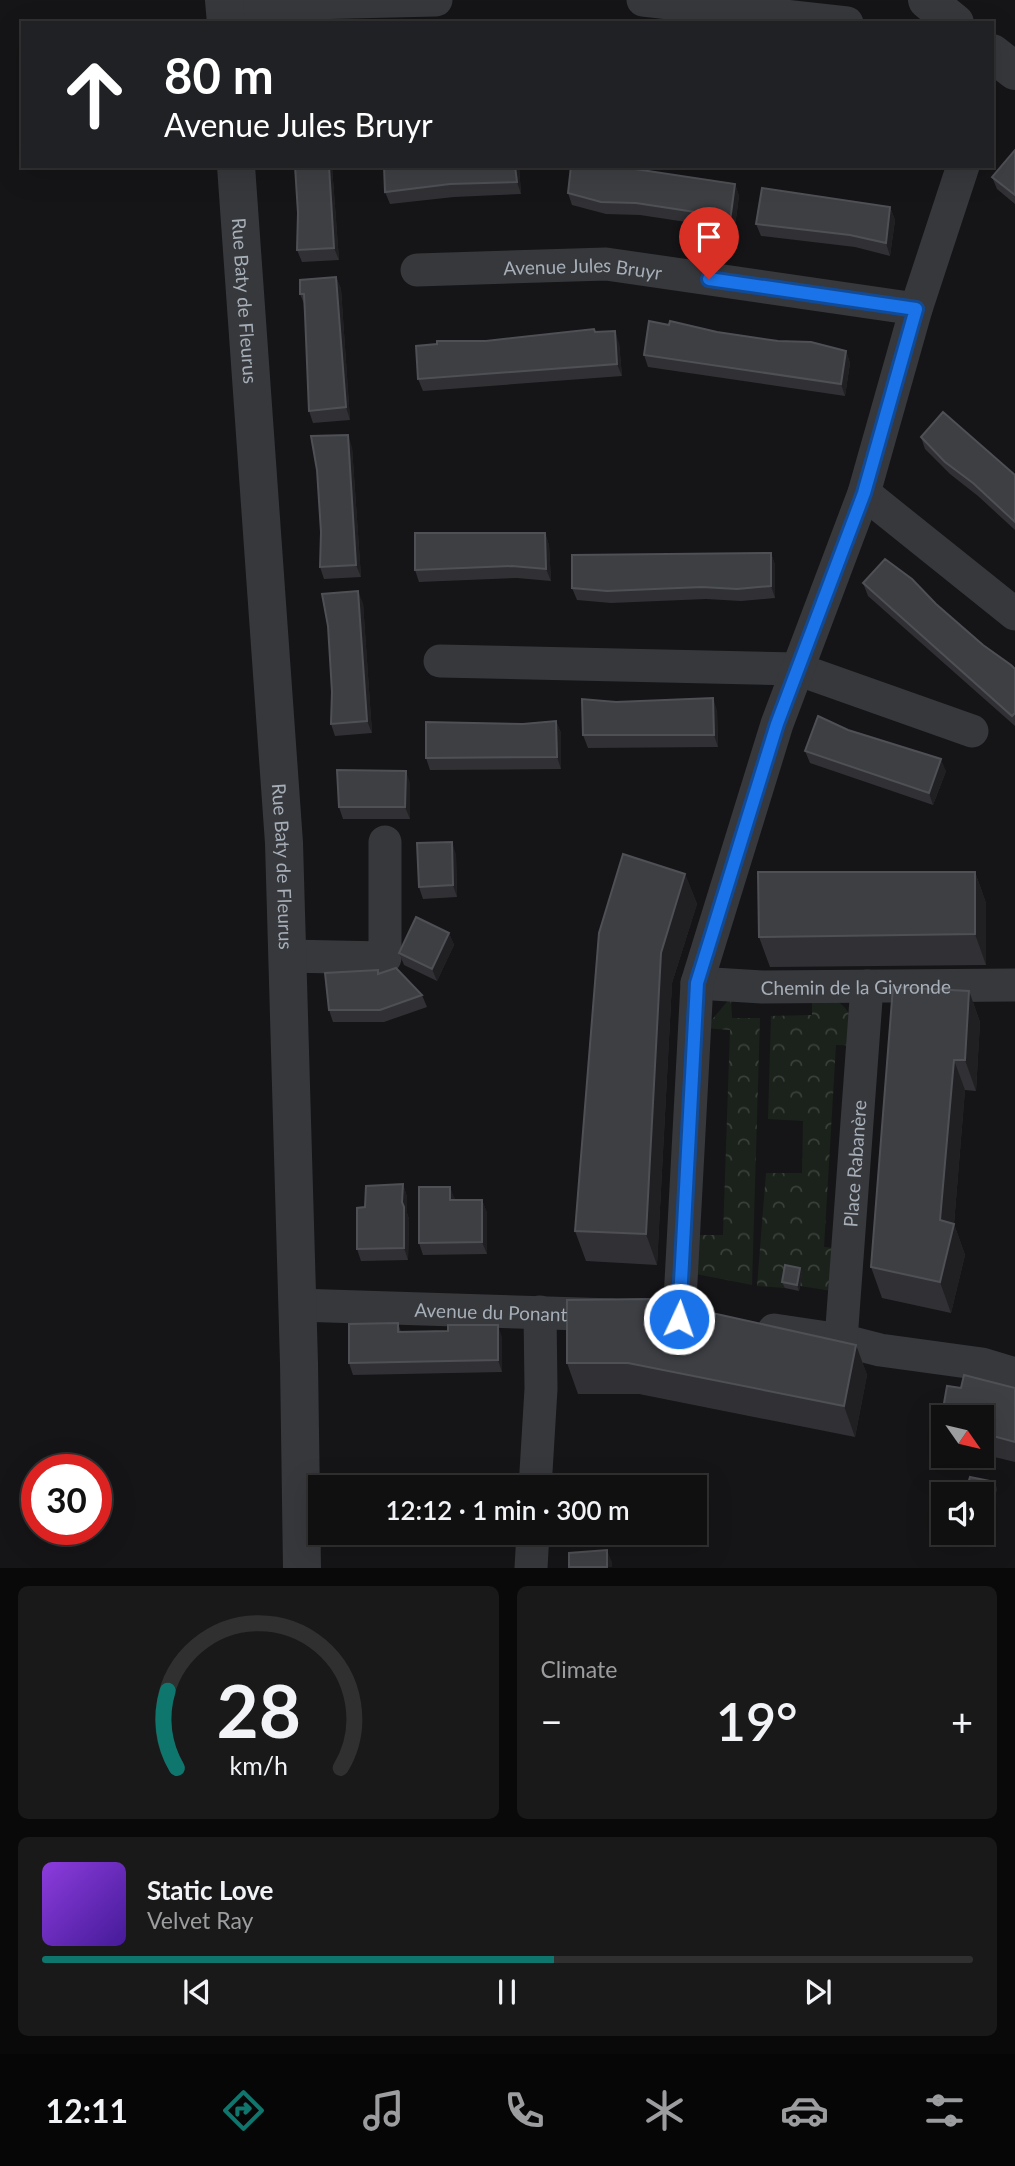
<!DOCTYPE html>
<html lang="en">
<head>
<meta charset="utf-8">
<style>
  body { margin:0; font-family:Lato,sans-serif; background:#19191a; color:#f1f3f6; height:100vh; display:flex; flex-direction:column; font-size:26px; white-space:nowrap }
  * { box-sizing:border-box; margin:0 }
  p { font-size:23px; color:#9c9d9f }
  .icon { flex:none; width:38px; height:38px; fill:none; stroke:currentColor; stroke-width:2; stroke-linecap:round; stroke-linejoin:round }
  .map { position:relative; height:1568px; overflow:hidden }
  .sheet { display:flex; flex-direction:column; gap:18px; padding:18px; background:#090909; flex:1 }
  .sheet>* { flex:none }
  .top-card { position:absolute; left:21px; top:21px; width:973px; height:147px; border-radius:0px; box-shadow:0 7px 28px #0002,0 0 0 2px #303031; background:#202124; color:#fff; overflow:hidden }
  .needle { width:46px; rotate:124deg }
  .fabs { position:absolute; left:931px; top:1405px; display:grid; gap:14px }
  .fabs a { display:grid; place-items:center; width:63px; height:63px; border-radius:0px; background:#101011; box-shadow:0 7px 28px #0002,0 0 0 2px #303031; font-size:35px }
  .speed { position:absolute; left:21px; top:1454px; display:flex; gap:14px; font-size:35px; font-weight:700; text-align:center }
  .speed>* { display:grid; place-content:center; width:91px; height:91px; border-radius:50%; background:#101011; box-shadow:0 7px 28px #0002,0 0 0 2px #303031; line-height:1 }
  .speed .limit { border:10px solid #d22; background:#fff; color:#111 }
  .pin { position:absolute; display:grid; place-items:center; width:60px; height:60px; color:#fff; margin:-72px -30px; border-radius:50% 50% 50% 0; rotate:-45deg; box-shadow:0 0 7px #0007 }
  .pin .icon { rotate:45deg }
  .me { position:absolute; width:77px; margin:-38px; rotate:3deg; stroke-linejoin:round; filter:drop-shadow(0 0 5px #0008) }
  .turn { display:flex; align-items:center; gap:24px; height:147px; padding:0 28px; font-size:32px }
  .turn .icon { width:91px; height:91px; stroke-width:2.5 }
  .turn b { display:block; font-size:49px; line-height:60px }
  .big { font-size:52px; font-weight:600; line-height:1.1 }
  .sheet .widget { flex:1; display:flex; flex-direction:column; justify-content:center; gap:10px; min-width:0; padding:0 24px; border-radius:10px; background:#19191a }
  .sheet .dial { align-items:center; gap:0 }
  .dial svg { height:182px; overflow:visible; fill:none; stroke:#303031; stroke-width:7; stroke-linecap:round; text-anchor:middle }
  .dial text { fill:#f1f3f6; stroke:none }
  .song { display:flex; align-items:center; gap:21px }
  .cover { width:84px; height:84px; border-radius:10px; background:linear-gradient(135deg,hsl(270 70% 55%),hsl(260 70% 35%)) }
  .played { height:7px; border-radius:4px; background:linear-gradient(90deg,#0f766e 55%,#303031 55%) }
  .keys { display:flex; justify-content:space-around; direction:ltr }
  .heat { display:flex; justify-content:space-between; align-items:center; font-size:38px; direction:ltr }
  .sheet .tiles { flex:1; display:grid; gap:18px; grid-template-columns:1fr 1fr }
  .widget:last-child { grid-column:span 2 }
  .trip { position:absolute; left:308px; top:1475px; width:399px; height:70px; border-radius:0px; background:#101011; box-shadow:0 7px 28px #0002,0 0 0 2px #303031; font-weight:600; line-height:70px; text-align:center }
  .menu { display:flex; height:112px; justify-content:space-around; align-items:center; background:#060607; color:#9c9d9f }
  .menu .icon { width:49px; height:49px }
  .menu .current { color:#0f766e }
  .menu b { font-size:32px; color:#f1f3f6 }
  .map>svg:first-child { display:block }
  .park { fill:url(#park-crowns) }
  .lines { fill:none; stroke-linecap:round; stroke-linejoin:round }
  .minor { stroke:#36383c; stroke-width:33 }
  .tertiary { stroke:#36383c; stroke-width:38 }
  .wall { fill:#313135 }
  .shaded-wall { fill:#202023 }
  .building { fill:#3d3f43; stroke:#4e5055; stroke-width:2 }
  .route-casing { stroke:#114b97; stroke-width:18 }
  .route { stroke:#1a73e8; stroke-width:12 }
  .labels { text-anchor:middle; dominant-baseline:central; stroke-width:7; stroke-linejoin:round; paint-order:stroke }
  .street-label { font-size:19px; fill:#a6aeb8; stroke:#101012 }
</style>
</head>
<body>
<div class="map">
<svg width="1015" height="1568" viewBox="0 0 1015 1568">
  <defs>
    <pattern id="park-crowns" width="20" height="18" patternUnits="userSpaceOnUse" patternTransform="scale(1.75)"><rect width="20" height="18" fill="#1b221b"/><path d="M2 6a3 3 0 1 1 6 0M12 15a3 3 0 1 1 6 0" fill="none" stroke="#39403a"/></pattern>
  </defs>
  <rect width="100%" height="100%" fill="#151517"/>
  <path class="park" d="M812,995C848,998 852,1014 860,1046L836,1045L824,1247L847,1249L845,1293L800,1286L802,1274L785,1288L757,1286L766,1173H802L803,1121L768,1119L771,1016L812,1015Z
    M731,997L732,1018H760L752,1285L696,1274L698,1235H723L730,1030L705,1028Z"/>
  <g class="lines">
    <g class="minor">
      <path d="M643,0L847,23"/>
      <path d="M224,5L436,0"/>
      <path id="s1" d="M417,270L606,264L916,309"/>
      <path d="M864,493L1015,614"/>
      <path d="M440,661L797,669L972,731"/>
      <path d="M287,956L385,958V842"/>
      <path id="s2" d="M697,983L762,987L1015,985"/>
      <path id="s3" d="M297,1305L613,1315"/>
      <path d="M679,1319L697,983L777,724L864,493L916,309L963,166"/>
      <path d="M774,1330L841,1340L880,1350L982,1364L1015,1374"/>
      <path id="s4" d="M841,1340L867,986"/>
      <path d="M535,1488L541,1389L540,1312"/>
      <path d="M531,1568L533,1533"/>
    </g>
    <g class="tertiary">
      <path d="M224,0L226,23"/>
      <path d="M927,0L955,23"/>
      <path d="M992,53L1015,71"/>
      <path id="s5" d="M236,166L284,843L299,1363L302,1568"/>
    </g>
  </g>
  <path class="wall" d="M1015,150V204L997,189L992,177Z
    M295,166H332L339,260L302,262L297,250L298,213Z
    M384,166H519L521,194L454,197L390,204L385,192Z
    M735,184L739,196L734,233L720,231L719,227L640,215L606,214L572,205L568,193Z
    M890,207L895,220L890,256L855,247L761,236L756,224Z
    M336,277L341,289L350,420L313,423L309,411L305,306L300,294Z
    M595,332L619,343L622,376L423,391L418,379L486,341Z
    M717,332L846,351L850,363L845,396L648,367L644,355Z
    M921,437L1015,475V530L978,496L950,474L925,449Z
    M352,447L361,577L324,579L320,567Z
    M545,533L549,545L551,581L517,578L419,582L415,570Z
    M771,553L775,565V598L741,601L706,599L611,603L577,600L572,588Z
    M863,583L936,604L983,645L1015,669V726L868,596Z
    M363,603L372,733L335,736L331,724Z
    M717,710L718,747L588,748L583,735Z
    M556,721L561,733V769L430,770L426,758L523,724Z
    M805,751L946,771L933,805L810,763Z
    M410,783V819H343L339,807Z
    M456,854L457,897L423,899L419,887Z
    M975,872L986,903V965L770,967L759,937Z
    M685,874L697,904L672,983L657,1265L586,1261L575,1231Z
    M449,933L454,945L437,981L404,965L399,953Z
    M379,974L422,995L427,1007L384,1022H333L329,1010Z
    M969,991L980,1022L976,1091L965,1090L954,1224L965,1255L951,1313L882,1298L871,1267Z
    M403,1184L407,1197V1213L409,1219L408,1260L361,1261L357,1249L365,1207Z
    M454,1200H482L487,1213V1254L423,1255L419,1243Z
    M800,1268L802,1274L799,1291L785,1288L782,1282Z
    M398,1323L401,1332L448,1331L502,1337V1372L353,1375L349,1363Z
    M856,1345L867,1375L855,1437L639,1394H578L567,1363Z
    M961,1388H1015V1462L982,1454V1418H946L943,1409Z
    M997,1488L992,1513L982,1510V1494Z
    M468,1533H508V1538L470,1540Z
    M570,1533H619V1535L571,1538Z"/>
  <path class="shaded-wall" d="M329,166H332L339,260L334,248Z
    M515,166H519L521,194L517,182Z
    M735,184L739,196L734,233L730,221Z
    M890,207L895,220L890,256L886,243Z
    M336,277L341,289L350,420L346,407Z
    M615,331L619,343L622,376L617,364Z
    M846,351L850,363L845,396L841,384Z
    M348,435L352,447L361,577L356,565Z
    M545,533L549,545L551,581L546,569Z
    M771,553L775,565V598L771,586Z
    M358,591L363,603L372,733L367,721Z
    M713,698L717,710L718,747L714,735Z
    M556,721L561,733V769L557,757Z
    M941,759L946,771L933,805L929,793Z
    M406,771L410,783V819L405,807Z
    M452,842L456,854L457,897L453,885Z
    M975,872L986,903V965L975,934Z
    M685,874L697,904L672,983L657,1265L646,1234L661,953Z
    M449,933L454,945L437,981L432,969Z
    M969,991L980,1022L976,1091L965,1060Z
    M954,1060L965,1090L954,1224L965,1255L951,1313L940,1282V1220Z
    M403,1184L407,1197V1213L409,1219L408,1260L404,1248L402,1202Z
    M450,1187L455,1199L450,1200Z
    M482,1200L487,1213V1254L482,1242Z
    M800,1268L802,1274L799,1291L797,1285Z
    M498,1325L502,1337V1372L498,1360Z
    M856,1345L867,1375L855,1437L844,1406Z
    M995,1482L997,1488L992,1513L989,1507Z
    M607,1550L612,1562V1567H607Z"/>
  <path class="building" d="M1015,150V195L992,177Z
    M295,166H329L334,248L297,250L298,213Z
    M384,166H515L517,182L450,184L385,192Z
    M571,166H615L735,184L730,221L716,219V215L695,212L636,203L601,202L568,193Z
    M762,188L890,207L886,243L850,235L756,224Z
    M336,277L346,407L309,411L305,314L304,294H300V280Z
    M649,321L669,325L670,321L717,332L778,341L811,342L846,351L841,384L644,355Z
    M594,329L595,332L615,331L617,364L418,379L416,346L437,344V341H486Z
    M943,412L1015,475V522L973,483L945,462L921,437Z
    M348,435L356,565L320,567L321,532L317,470L311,436Z
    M415,533H545L546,569L512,566L415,570Z
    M771,553V586L737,589L702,587L607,591L572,588V555Z
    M885,559L912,579L936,604L983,645L1011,665L1015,669V713L1012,716L863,583Z
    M358,591L367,721L331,724L332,692L328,626L322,594Z
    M713,698L714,735H583L582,699L616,702Z
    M818,716L848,730L941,759L929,793L805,751Z
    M556,721L557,757L426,758V722L523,724Z
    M337,770L406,771L405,807H339Z
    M452,842L453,885L419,887L417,843Z
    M623,854L685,874L661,953L646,1234L575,1231L599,933Z
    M758,872H975V934L759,937Z
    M416,917L449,933L432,969L399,953Z
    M396,968L422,995L380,1010H329L325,973L378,970V974Z
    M893,987L969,991L965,1060H954L940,1220L954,1224L940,1282L871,1267Z
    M403,1184L402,1202L404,1207V1248L357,1249V1208L365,1207L366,1186Z
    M419,1187H450V1200H482V1242L419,1243Z
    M785,1265L800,1268L797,1285L782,1282Z
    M649,1299L856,1345L844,1406L628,1363H567V1300Z
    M398,1323V1332L448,1331V1325H498V1360L349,1363V1324Z
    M964,1375L1015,1388V1442L982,1433V1418H954L955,1412L943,1409L947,1386L961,1388Z
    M970,1477L995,1482L989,1507L982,1505V1494H965Z
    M610,1479V1488H566V1480Z
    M465,1482H502V1488H465Z
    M607,1550V1567H569V1553Z"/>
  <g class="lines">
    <g class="route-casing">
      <path id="route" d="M679,1319L697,983L777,724L864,493L916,309L709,279"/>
    </g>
    <use href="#route" class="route"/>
  </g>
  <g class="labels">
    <g class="street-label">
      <text stroke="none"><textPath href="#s1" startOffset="166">Avenue Jules Bruyr</textPath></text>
      <text stroke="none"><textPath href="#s5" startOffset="135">Rue Baty de Fleurus</textPath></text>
      <text stroke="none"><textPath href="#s5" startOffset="702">Rue Baty de Fleurus</textPath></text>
      <text stroke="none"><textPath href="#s2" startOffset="159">Chemin de la Givronde</textPath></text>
      <text stroke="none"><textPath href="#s4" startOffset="177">Place Rabanère</textPath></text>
      <text stroke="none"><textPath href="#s3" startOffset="194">Avenue du Ponant</textPath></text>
    </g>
  </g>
</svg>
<div class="fabs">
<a><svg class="needle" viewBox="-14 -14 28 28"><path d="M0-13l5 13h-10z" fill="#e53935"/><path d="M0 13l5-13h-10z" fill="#9c9d9f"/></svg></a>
<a><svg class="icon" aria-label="sound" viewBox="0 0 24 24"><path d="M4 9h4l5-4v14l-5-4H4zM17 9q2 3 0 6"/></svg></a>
</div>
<div class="speed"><div class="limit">30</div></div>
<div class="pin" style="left:709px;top:279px;background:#d93025"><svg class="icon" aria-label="arrive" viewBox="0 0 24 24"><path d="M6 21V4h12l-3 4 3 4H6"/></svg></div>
<svg class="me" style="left:679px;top:1319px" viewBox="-20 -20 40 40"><circle r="17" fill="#1a73e8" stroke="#fff" stroke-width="3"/><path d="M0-11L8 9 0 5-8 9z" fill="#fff"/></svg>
<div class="trip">12:12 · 1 min · 300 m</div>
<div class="top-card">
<div class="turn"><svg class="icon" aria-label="ahead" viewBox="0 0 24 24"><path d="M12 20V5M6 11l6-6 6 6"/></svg><div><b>80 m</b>Avenue Jules Bruyr</div></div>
</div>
</div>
<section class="sheet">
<div class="tiles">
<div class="widget dial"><svg viewBox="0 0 100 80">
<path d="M14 69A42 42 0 1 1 86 69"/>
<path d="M14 69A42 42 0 0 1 10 35" stroke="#0f766e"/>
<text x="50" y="56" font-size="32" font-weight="700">28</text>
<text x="50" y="72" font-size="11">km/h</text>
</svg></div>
<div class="widget"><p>Climate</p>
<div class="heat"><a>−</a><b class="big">19°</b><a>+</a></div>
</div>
<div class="widget">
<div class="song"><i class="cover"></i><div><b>Static Love</b><p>Velvet Ray</p></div></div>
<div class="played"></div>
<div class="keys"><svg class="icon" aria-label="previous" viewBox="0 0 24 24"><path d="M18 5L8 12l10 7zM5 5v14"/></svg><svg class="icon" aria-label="pause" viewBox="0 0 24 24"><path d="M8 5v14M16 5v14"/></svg><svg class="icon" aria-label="next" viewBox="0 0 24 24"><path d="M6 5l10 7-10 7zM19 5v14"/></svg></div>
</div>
</div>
</section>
<nav class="menu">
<b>12:11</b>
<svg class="icon current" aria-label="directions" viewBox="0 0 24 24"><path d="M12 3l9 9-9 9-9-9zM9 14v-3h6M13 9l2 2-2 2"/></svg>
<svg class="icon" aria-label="music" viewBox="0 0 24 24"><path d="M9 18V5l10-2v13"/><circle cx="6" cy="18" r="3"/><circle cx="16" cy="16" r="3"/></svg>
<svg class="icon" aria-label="phone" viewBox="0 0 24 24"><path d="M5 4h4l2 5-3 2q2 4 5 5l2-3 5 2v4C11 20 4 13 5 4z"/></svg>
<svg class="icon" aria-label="climate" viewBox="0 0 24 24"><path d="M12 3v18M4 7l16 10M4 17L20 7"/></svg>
<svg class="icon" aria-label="car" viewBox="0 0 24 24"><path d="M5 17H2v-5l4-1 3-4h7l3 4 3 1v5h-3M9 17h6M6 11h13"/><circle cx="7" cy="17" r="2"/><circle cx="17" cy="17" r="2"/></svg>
<svg class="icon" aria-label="filters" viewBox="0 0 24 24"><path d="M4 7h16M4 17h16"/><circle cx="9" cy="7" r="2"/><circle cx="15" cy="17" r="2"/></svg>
</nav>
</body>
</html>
